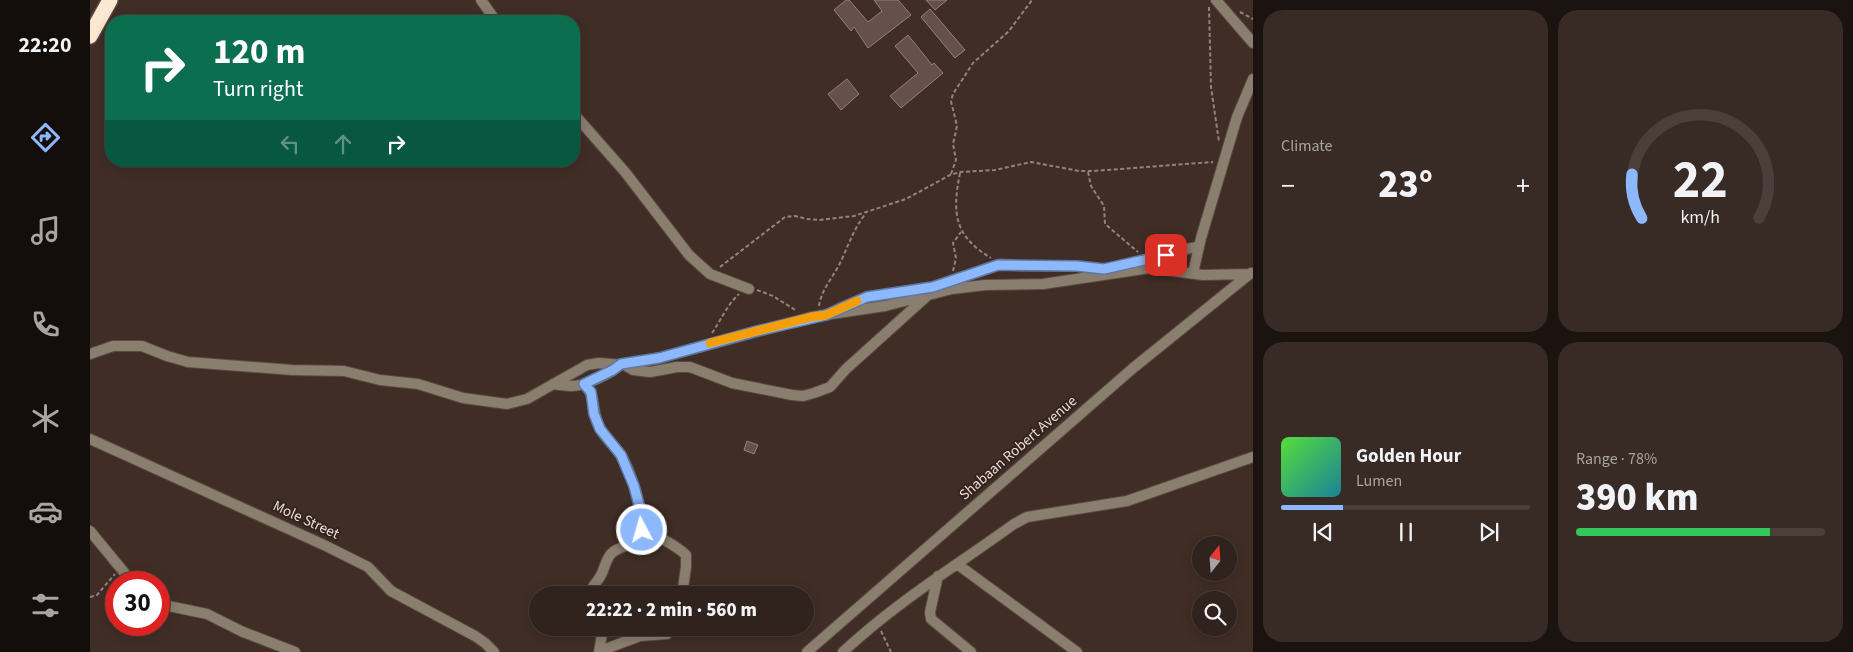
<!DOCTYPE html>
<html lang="en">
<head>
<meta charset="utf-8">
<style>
  body { margin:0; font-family:"Source Sans 3",sans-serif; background:#382a25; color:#f1f3f6; height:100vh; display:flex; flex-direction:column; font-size:19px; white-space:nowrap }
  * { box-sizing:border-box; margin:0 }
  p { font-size:16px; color:#a8a4a3 }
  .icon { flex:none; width:28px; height:28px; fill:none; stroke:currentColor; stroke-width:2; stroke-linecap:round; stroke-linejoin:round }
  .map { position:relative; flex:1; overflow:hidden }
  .panel { display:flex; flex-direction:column; gap:10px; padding:10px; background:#1a130f; width:600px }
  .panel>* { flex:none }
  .top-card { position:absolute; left:15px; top:15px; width:475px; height:152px; border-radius:20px; box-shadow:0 2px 12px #0003,0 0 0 1px #4b3f3b; background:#0b6e4f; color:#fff; overflow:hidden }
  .needle { width:32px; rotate:17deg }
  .fabs { position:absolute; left:1102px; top:536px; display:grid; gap:10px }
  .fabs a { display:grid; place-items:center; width:45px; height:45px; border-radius:50%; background:#30221c; box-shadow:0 2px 12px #0003,0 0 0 1px #4b3f3b; font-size:25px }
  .speed { position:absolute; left:15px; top:571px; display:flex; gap:10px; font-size:25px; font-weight:700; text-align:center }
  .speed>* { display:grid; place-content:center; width:65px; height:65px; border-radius:50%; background:#30221c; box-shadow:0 2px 12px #0003,0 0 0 1px #4b3f3b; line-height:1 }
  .speed .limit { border:8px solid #d22; background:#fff; color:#111 }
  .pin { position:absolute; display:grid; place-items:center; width:42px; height:42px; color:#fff; margin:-21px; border-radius:10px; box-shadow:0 2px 8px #0006 }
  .me { position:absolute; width:55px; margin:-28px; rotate:354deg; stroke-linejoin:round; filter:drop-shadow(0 0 4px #0008) }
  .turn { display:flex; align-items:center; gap:18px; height:105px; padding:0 25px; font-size:22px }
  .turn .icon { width:65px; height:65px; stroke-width:2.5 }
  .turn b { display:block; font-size:35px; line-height:42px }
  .lanes { display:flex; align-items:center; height:48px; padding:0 25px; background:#0003; justify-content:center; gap:25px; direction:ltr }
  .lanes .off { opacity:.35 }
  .big { font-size:38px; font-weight:800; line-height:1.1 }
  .panel .tile { flex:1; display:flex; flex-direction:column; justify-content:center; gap:8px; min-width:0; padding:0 18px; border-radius:20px; background:#382a25 }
  .panel .dial { align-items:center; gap:0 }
  .dial svg { height:130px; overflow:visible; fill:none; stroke:#4b3f3b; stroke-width:7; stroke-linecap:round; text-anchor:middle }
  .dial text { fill:#f1f3f6; stroke:none }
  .song { display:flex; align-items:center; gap:15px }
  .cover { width:60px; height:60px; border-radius:8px; background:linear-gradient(135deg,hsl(110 70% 55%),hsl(190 70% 35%)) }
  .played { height:5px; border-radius:2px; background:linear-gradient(90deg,#8db9fc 25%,#4b3f3b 25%) }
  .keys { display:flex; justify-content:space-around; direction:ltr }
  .heat { display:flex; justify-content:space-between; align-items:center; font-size:28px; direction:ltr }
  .charge { height:8px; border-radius:4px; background:linear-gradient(90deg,#34c759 78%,#4b3f3b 0) }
  .panel .tiles { flex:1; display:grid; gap:10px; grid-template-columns:repeat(2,1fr) }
  .trip { position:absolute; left:439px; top:586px; width:285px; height:50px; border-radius:25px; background:#30221c; box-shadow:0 2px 12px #0003,0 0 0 1px #4b3f3b; font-weight:800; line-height:50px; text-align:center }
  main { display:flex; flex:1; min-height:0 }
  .tabs { display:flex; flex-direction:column; width:90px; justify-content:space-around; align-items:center; background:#130e0b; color:#a8a4a3 }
  .tabs .icon { width:35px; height:35px }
  .tabs .on { color:#8db9fc }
  .tabs b { font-size:22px; color:#f1f3f6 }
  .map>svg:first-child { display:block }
  .building { fill:#65514a; stroke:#968078 }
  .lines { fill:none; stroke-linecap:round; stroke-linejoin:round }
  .minor-casing { stroke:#5b4a42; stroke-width:12 }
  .highway-casing { stroke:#5b4a42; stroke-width:18 }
  .path { stroke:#92837c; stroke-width:2; stroke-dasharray:4 2.5; stroke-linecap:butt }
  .minor { stroke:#8a7e6f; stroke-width:10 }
  .highway { stroke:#fbe8d2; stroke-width:15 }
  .route-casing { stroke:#5c78a4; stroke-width:12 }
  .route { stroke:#8db9fc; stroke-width:9 }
  .slow { stroke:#f59e0b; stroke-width:9 }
  .labels { text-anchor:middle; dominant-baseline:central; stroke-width:4; stroke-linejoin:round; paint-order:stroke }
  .street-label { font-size:15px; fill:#e7dbd6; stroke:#35241d }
</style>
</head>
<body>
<main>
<nav class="tabs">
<b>22:20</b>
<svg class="icon on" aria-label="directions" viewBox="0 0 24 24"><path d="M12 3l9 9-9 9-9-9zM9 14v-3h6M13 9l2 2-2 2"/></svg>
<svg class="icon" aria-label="music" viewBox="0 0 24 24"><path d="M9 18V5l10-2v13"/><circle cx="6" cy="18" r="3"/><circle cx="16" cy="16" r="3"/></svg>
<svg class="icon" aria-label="phone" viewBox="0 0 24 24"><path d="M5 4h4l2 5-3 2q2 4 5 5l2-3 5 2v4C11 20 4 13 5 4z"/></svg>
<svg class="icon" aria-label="climate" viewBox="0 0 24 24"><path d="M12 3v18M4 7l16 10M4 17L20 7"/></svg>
<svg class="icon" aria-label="car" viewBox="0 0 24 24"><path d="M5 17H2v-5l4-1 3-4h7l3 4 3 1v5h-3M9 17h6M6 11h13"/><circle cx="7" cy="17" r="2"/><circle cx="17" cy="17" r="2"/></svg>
<svg class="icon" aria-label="filters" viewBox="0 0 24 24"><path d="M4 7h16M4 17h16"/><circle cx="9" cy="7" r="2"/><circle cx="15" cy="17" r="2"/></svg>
</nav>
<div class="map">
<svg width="1163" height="652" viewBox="0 0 1163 652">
  <rect width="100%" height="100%" fill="#402e26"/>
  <path class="building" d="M756,0H759L778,22L792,11L784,0H808L821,15L778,48L764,27L761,31L744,10Z
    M836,0H857L845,10Z
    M840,9L875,50L865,58L831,17Z
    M818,35L842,65L844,63L853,73L811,108L800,96L828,73L805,46Z
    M757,79L769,94L751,110L738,94Z
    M657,441L668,445L664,454L654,450Z"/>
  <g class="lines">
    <g class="minor-casing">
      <path id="minor" d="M391,0L406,21
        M1126,0L1163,43
        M484,114L535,172L599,255L620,274L659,289
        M1037,264L1109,246
        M1103,273L1111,238L1147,117L1163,79
        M750,308L777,297L843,287L911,264L932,266H987L1014,269L1021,268
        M0,354L23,346H52L77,356L98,362L202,370L254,371L290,380L328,384L373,398L417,404L437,399L497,365L509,363L534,365L569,358L721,317L795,306L862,289L895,285L953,284L1060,268L1113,275L1159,274
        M534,365L543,370L560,372L587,367H600L642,383L702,395L713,396L724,393L740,387L756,369L837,296
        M463,384C470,385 477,386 483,386C498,385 520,374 531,364
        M494,384C507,396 501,410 509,426C513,436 523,444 530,454C539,466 557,519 552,534C547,546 532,545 523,552C516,557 515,568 511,575C507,583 501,587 499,595
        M0,439L234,545L278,567L301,591L385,636L395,643L404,652
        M552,522C563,538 582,541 596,555V567L592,595
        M0,531L42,582
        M867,564L987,652
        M848,576L840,612L841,619L881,652
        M69,604L117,614L153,632L205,652
        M510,651L550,636L577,634L582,628
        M509,652L513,628
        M717,652L1042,369L1161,273
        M753,652C805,603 866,566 924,524L937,517L1037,501L1163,457"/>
    </g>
    <g class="highway-casing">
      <path id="highway" d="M0,36L20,0"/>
    </g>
    <path class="path" d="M1119,7L1121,87L1129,142
      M1150,12L1163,19
      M998,172L1001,186L1014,206L1015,224L1048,252
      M870,173C862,213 864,236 901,258
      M861,174L866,160L863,144L867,126L861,101L863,94L883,63L919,31L942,0
      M630,267L695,217L705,216L717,219L730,220L764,216L816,199L860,175L870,172L905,170L941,162L989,171H1003L1123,162
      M863,271L866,258L863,243L871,232
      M667,290L683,296L707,311
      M729,306C731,290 744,276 751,261C759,244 764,228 776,213
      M622,333C631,320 637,305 649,294
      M0,597L7,595L25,574
      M791,631L801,652"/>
    <use href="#minor" class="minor"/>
    <use href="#highway" class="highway"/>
  </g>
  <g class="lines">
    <g class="route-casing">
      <path id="route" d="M552,530L550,509L544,486L531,455L510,429L504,414L501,392L494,384L523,370L531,364L569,358L667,331L736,315L777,297L843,287L908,265L987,266L1014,269L1076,255"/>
    </g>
    <use href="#route" class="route"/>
    <path class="slow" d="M620,343L721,317L736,315L767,301"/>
  </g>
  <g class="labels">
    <g class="street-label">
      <text transform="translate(928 448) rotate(-41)">Shabaan Robert Avenue</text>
      <text transform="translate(216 520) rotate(25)">Mole Street</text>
    </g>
  </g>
</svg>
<div class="fabs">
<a><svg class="needle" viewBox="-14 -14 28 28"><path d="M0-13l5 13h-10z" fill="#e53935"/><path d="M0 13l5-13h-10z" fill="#a8a4a3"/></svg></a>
<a><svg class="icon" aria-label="search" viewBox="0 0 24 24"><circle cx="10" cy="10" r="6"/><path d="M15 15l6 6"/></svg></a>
</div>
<div class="speed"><div class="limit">30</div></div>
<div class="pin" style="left:1076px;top:255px;background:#d93025"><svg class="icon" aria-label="arrive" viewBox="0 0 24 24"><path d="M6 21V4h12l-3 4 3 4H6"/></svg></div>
<svg class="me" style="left:552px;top:530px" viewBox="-20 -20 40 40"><circle r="17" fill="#8db9fc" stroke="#fff" stroke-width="3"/><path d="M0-11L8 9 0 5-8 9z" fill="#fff"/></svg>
<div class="trip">22:22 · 2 min · 560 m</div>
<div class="top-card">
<div class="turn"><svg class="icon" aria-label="right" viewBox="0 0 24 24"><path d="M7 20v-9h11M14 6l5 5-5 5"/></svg><div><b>120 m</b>Turn right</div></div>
<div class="lanes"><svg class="icon off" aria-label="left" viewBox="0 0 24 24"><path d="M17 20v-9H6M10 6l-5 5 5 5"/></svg><svg class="icon off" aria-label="ahead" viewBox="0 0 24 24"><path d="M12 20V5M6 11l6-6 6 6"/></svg><svg class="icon" aria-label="right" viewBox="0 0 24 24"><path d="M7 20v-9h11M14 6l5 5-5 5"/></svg></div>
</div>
</div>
<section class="panel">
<div class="tiles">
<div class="tile"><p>Climate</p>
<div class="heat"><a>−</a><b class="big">23°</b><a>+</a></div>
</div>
<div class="tile dial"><svg viewBox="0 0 100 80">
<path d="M14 69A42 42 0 1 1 86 69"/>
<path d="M14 69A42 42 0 0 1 8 42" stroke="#8db9fc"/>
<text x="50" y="56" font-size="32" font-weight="700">22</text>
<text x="50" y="72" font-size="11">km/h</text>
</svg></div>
<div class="tile">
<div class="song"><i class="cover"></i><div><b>Golden Hour</b><p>Lumen</p></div></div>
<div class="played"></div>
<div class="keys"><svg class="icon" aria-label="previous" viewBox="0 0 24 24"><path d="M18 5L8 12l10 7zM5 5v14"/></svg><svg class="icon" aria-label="pause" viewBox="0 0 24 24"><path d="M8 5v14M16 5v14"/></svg><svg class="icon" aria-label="next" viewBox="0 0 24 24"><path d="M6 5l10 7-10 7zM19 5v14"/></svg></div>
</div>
<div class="tile"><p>Range · 78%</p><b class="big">390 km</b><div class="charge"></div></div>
</div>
</section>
</main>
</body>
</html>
